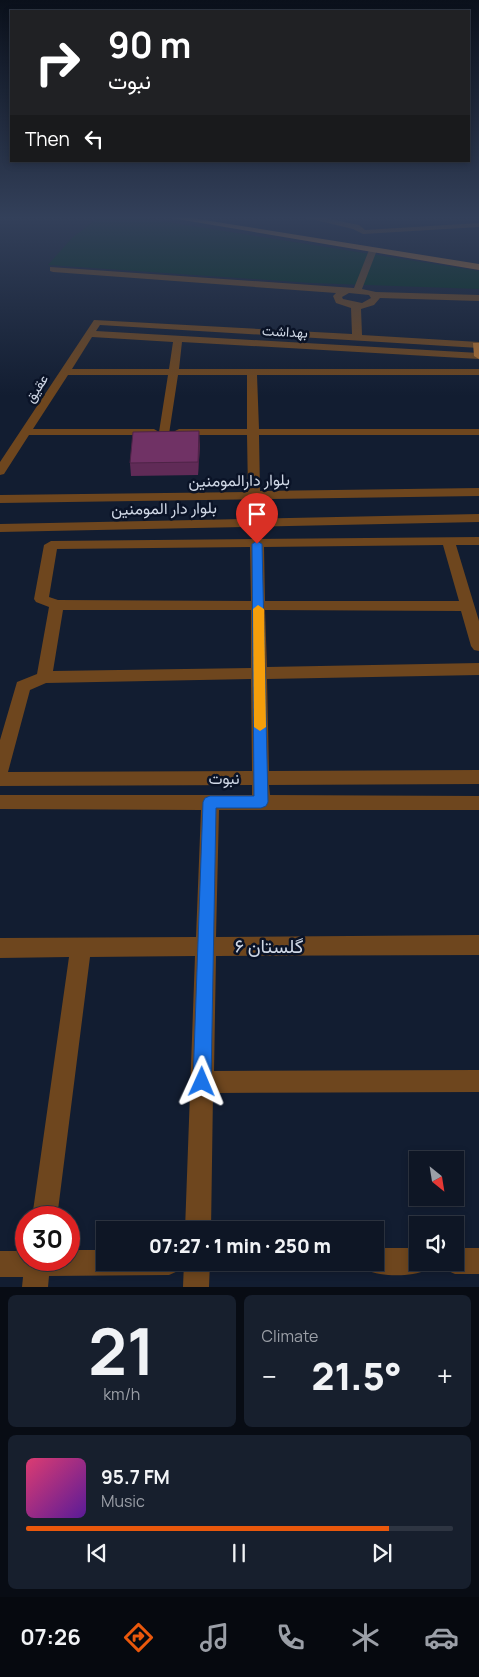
<!DOCTYPE html>
<html lang="en">
<head>
<meta charset="utf-8">
<style>
  body { margin:0; font-family:Manrope,Vazirmatn,sans-serif; background:#171f2d; color:#f1f3f6; height:100vh; display:flex; flex-direction:column; font-size:19px; white-space:nowrap }
  * { box-sizing:border-box; margin:0 }
  p { font-size:16px; color:#9b9fa7 }
  .icon { flex:none; width:28px; height:28px; fill:none; stroke:currentColor; stroke-width:2; stroke-linecap:round; stroke-linejoin:round }
  .map { position:relative; height:1287px; overflow:hidden }
  .panel { display:flex; flex-direction:column; gap:8px; padding:8px; background:#080c14; flex:1 }
  .panel>* { flex:none }
  .top-card { position:absolute; left:10px; top:10px; width:460px; height:152px; border-radius:0px; box-shadow:0 2px 8px #0003,0 0 0 1px #2e3542; background:#202124; color:#fff; overflow:hidden }
  .needle { width:32px; rotate:150deg }
  .controls { position:absolute; left:409px; top:1151px; display:grid; gap:10px }
  .controls a { display:grid; place-items:center; width:55px; height:55px; border-radius:0px; background:#0e1625; box-shadow:0 2px 8px #0003,0 0 0 1px #2e3542; font-size:25px }
  .speed { position:absolute; left:15px; top:1206px; display:flex; gap:10px; font-size:25px; font-weight:700; text-align:center }
  .speed>* { display:grid; place-content:center; width:65px; height:65px; border-radius:50%; background:#0e1625; box-shadow:0 2px 8px #0003,0 0 0 1px #2e3542; line-height:1 }
  .speed .limit { border:8px solid #d22; background:#fff; color:#111 }
  .pin { position:absolute; display:grid; place-items:center; width:42px; height:42px; color:#fff; margin:-51px -21px; border-radius:50% 50% 50% 0; rotate:-45deg; box-shadow:0 0 5px #0007 }
  .pin .icon { rotate:45deg }
  .me { position:absolute; width:55px; margin:-28px; rotate:1deg; stroke-linejoin:round; filter:drop-shadow(0 0 4px #0008) }
  .turn { display:flex; align-items:center; gap:18px; height:105px; padding:0 15px; font-size:22px }
  .turn .icon { width:65px; height:65px; stroke-width:2.5 }
  .turn b { display:block; font-size:35px; line-height:42px }
  .then { display:flex; align-items:center; height:48px; padding:0 15px; background:#0003; gap:10px; font-size:19px }
  .big { font-size:38px; font-weight:800; line-height:1.1 }
  .panel .tile { flex:1; display:flex; flex-direction:column; justify-content:center; gap:8px; min-width:0; padding:0 18px; border-radius:8px; background:#171f2d }
  .panel .dial { align-items:center; gap:0 }
  .dial b { font-size:65px; line-height:1 }
  .song { display:flex; align-items:center; gap:15px }
  .cover { width:60px; height:60px; border-radius:8px; background:linear-gradient(135deg,hsl(340 70% 55%),hsl(270 70% 35%)) }
  .played { height:5px; border-radius:2px; background:linear-gradient(90deg,#ea580c 85%,#2e3542 85%) }
  .keys { display:flex; justify-content:space-around; direction:ltr }
  .heat { display:flex; justify-content:space-between; align-items:center; font-size:28px; direction:ltr }
  .panel .tiles { flex:1; display:grid; gap:8px; grid-template-columns:1fr 1fr }
  .tile:last-child { grid-column:span 2 }
  .trip { position:absolute; left:96px; top:1221px; width:288px; height:50px; border-radius:0px; background:#0e1625; box-shadow:0 2px 8px #0003,0 0 0 1px #2e3542; font-weight:800; line-height:50px; text-align:center }
  .tab-bar { display:flex; height:80px; justify-content:space-around; align-items:center; background:#06090f; color:#9b9fa7 }
  .tab-bar .icon { width:35px; height:35px }
  .tab-bar .active { color:#ea580c }
  .tab-bar b { font-size:22px; color:#f1f3f6 }
  .map>svg:first-child { display:block }
  .green { fill:#00301d }
  .lines { fill:none; stroke-linecap:round; stroke-linejoin:round }
  .minor { fill:#6e461e; fill-rule:evenodd }
  .major { fill:#b3712e; fill-rule:evenodd }
  .wall { fill:#602b57 }
  .shaded-wall { fill:#4e2347 }
  .building { fill:#703265; stroke:#4e2347 }
  .route { fill:#1a73e8; stroke:#114b97 }
  .slow { fill:#f59e0b }
  .labels { text-anchor:middle; dominant-baseline:central; stroke-width:5; stroke-linejoin:round; paint-order:stroke }
  .far-street-label { font-size:14px; fill:#cfd7e5; stroke:#0a1327 }
  .street-label { font-size:16px; fill:#cfd7e5; stroke:#0a1327 }
  .near-street-label { font-size:19px; fill:#cfd7e5; stroke:#0a1327 }
</style>
</head>
<body>
<div class="map">
<svg width="479" height="1287" viewBox="0 0 479 1287">
  <rect width="100%" height="100%" fill="#121d31"/>
  <path class="green" d="M100,216H129L479,271V289L311,283L48,265L72,238Z"/>
  <g class="lines">
    <path class="minor" d="M299,216H315L359,225L365,230L479,223V227L363,234L353,229Z
      M373,248L377,250L362,289L376,292L479,295V301L380,298L374,305L361,309L362,335L479,342V348L100,325L96,331L479,353V359L182,342L179,369H479V375H257L259,429H479V435H259L260,491L479,488V496L0,503V495L248,492L247,435H179L173,432L179,429H247V375H178L169,434L165,435L160,432L154,435H29L4,474L0,475V462L94,320L352,334L351,308L336,303L333,296L336,293L53,272L50,271V267L354,288L369,250ZM349,293L369,295L371,298L362,303L343,299L342,297ZM92,337L173,342L169,369H72ZM68,375H168L159,432L154,429H33Z
      M479,514V522L0,532V524Z
      M479,537V545H456L479,621V651L474,650L471,646L461,611L265,610L267,667L479,663V675L267,679L269,771L479,770V784L269,785L270,795L479,796V810H219L216,937L479,935V955L216,956L214,1071L479,1070V1092L213,1093L211,1230H185L195,956L90,957L57,1218H32L69,957L0,958V938L196,937L201,810L0,809V795H252V785L0,786V740L17,682L37,674L49,607L36,602L34,599L44,545L51,541ZM443,545L459,601H265L264,547ZM250,547L251,601L58,600L49,597L57,549ZM63,610H251V668L53,671ZM251,679L252,771L8,772L30,690L46,683Z
      M375,1248H418V1262H430L427,1270C411,1277 382,1277 366,1270L363,1262H375Z
      M455,1248H479V1274H455L446,1270L443,1262H455Z
      M69,1250H105V1262H182L178,1271L169,1275L49,1276L48,1287H22L23,1277H0V1251H26V1260H69Z
      M184,1262H210L209,1287H183Z"/>
    <path class="major" d="M159,216H179L479,264V270Z
      M473,343H479V359L474,356Z"/>
  </g>
  <path class="wall" d="M200,444L198,475L131,476L130,463Z"/>
  <path class="shaded-wall" d="M199,431L200,444L198,475V462Z"/>
  <path class="building" d="M199,431L198,462L130,463L133,432Z"/>
  <linearGradient id="sky" x2="0" y2="1"><stop stop-color="#0a101b"/><stop offset="0.55" stop-color="#33405a"/><stop offset="1" stop-color="#33405a" stop-opacity="0"/></linearGradient>
  <rect width="479" height="396" fill="url(#sky)"/>
  <path class="route" d="M257,541L262,544L268,802L266,806L261,808H216L211,1082L208,1089L202,1091L196,1089L193,1082L203,802L205,798L210,796H254L252,544Z"/>
  <path class="slow" d="M258,605L264,609L266,727L260,731L254,727L253,609Z"/>
  <g class="labels">
    <g class="far-street-label">
      <text transform="translate(285 331) rotate(3)">بهداشت</text>
      <text transform="translate(36 388) rotate(-57)">عقیق</text>
    </g>
    <g class="street-label">
      <text transform="translate(239 480) rotate(-1)">بلوار دارالمومنین</text>
      <text transform="translate(164 508) rotate(-1)">بلوار دار المومنین</text>
      <text x="224" y="778">نبوت</text>
    </g>
    <g class="near-street-label">
      <text x="269" y="946">گلستان ۶</text>
    </g>
  </g>
</svg>
<div class="controls">
<a><svg class="needle" viewBox="-14 -14 28 28"><path d="M0-13l5 13h-10z" fill="#e53935"/><path d="M0 13l5-13h-10z" fill="#9b9fa7"/></svg></a>
<a><svg class="icon" aria-label="sound" viewBox="0 0 24 24"><path d="M4 9h4l5-4v14l-5-4H4zM17 9q2 3 0 6"/></svg></a>
</div>
<div class="speed"><div class="limit">30</div></div>
<div class="pin" style="left:257px;top:544px;background:#d93025"><svg class="icon" aria-label="arrive" viewBox="0 0 24 24"><path d="M6 21V4h12l-3 4 3 4H6"/></svg></div>
<svg class="me" style="left:202px;top:1082px" viewBox="-20 -20 40 40"><path d="M0-17L14 15 0 8-14 15z" fill="#1a73e8" stroke="#fff" stroke-width="4"/></svg>
<div class="trip">07:27 · 1 min · 250 m</div>
<div class="top-card">
<div class="turn"><svg class="icon" aria-label="right" viewBox="0 0 24 24"><path d="M7 20v-9h11M14 6l5 5-5 5"/></svg><div><b>90 m</b>نبوت</div></div>
<div class="then">Then<svg class="icon" aria-label="left" viewBox="0 0 24 24"><path d="M17 20v-9H6M10 6l-5 5 5 5"/></svg></div>
</div>
</div>
<section class="panel">
<div class="tiles">
<div class="tile dial"><b>21</b><p>km/h</p></div>
<div class="tile"><p>Climate</p>
<div class="heat"><a>−</a><b class="big">21.5°</b><a>+</a></div>
</div>
<div class="tile">
<div class="song"><i class="cover"></i><div><b>95.7 FM</b><p>Music</p></div></div>
<div class="played"></div>
<div class="keys"><svg class="icon" aria-label="previous" viewBox="0 0 24 24"><path d="M18 5L8 12l10 7zM5 5v14"/></svg><svg class="icon" aria-label="pause" viewBox="0 0 24 24"><path d="M8 5v14M16 5v14"/></svg><svg class="icon" aria-label="next" viewBox="0 0 24 24"><path d="M6 5l10 7-10 7zM19 5v14"/></svg></div>
</div>
</div>
</section>
<nav class="tab-bar">
<b>07:26</b>
<svg class="icon active" aria-label="directions" viewBox="0 0 24 24"><path d="M12 3l9 9-9 9-9-9zM9 14v-3h6M13 9l2 2-2 2"/></svg>
<svg class="icon" aria-label="music" viewBox="0 0 24 24"><path d="M9 18V5l10-2v13"/><circle cx="6" cy="18" r="3"/><circle cx="16" cy="16" r="3"/></svg>
<svg class="icon" aria-label="phone" viewBox="0 0 24 24"><path d="M5 4h4l2 5-3 2q2 4 5 5l2-3 5 2v4C11 20 4 13 5 4z"/></svg>
<svg class="icon" aria-label="climate" viewBox="0 0 24 24"><path d="M12 3v18M4 7l16 10M4 17L20 7"/></svg>
<svg class="icon" aria-label="car" viewBox="0 0 24 24"><path d="M5 17H2v-5l4-1 3-4h7l3 4 3 1v5h-3M9 17h6M6 11h13"/><circle cx="7" cy="17" r="2"/><circle cx="17" cy="17" r="2"/></svg>
</nav>
</body>
</html>
